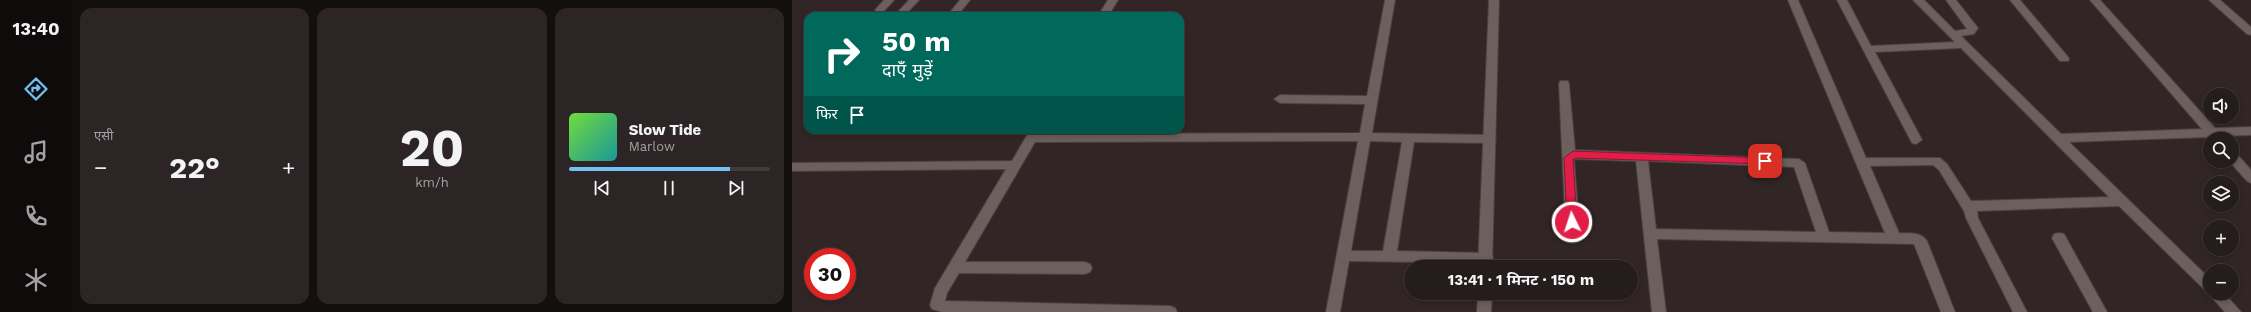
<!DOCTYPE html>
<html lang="hi">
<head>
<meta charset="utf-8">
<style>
  body { margin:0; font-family:"Work Sans","Noto Sans Devanagari",sans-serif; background:#2d2525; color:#f1f3f6; height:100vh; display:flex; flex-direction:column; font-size:15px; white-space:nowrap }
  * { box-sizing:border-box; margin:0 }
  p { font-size:13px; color:#a3a1a3 }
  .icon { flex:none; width:22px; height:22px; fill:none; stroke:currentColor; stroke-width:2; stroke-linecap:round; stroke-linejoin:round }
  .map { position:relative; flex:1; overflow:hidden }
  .details { display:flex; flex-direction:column; gap:8px; padding:8px; background:#140f0f; width:720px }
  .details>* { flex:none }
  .hud { position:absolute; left:12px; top:12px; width:380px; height:122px; border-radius:12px; box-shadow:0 2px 6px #0003,0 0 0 1px #423a3b; background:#00695c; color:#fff; overflow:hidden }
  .fabs { position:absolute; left:1411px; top:88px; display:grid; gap:8px }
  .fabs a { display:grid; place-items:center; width:36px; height:36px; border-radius:50%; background:#251c1c; box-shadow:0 2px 6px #0003,0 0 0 1px #423a3b; font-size:20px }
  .speed { position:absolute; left:12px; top:248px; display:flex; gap:8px; font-size:20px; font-weight:700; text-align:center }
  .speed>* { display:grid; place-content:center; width:52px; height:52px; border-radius:50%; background:#251c1c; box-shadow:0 2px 6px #0003,0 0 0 1px #423a3b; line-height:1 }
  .speed .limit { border:6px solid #d22; background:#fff; color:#111 }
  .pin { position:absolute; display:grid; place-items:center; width:34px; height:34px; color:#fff; margin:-17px; border-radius:8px; box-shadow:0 2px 6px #0006 }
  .me { position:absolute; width:44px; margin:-22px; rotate:356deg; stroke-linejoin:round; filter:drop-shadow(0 0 3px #0008) }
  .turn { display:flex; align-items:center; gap:14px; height:84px; padding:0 12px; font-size:18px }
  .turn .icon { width:52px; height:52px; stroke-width:2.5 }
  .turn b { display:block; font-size:28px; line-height:34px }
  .then { display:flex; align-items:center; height:38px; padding:0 12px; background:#0003; gap:8px; font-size:15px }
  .big { font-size:30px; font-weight:700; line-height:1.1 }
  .details .tile { flex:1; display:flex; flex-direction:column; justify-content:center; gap:6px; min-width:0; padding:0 14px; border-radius:12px; background:#2d2525 }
  .details .dial { align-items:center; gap:0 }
  .dial b { font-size:52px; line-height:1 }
  .song { display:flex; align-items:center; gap:12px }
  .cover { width:48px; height:48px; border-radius:6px; background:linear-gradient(135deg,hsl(100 70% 55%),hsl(180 70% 35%)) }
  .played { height:4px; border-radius:2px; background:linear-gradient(90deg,#72c1f5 80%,#423a3b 80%) }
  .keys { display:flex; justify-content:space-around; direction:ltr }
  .heat { display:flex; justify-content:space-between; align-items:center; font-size:22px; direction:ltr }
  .details .tiles { flex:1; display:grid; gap:8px; grid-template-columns:repeat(3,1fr) }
  .trip { position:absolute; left:612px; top:260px; width:234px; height:40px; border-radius:20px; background:#251c1c; box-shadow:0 2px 6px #0003,0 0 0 1px #423a3b; font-weight:700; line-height:40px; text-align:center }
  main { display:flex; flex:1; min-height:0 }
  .tab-bar { display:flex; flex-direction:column; width:72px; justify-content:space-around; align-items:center; background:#0f0b0b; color:#a3a1a3 }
  .tab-bar .icon { width:28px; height:28px }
  .tab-bar .current { color:#72c1f5 }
  .tab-bar b { font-size:18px; color:#f1f3f6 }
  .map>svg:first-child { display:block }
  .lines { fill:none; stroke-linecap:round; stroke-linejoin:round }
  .street-casing { stroke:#4b4141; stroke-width:2 }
  .secondary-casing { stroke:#4b4141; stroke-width:2 }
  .street { fill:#6c5f5e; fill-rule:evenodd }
  .secondary { fill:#6c5f5e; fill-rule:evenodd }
  .route { fill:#e11d48; stroke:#92132f }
</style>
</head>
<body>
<main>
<nav class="tab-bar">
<b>13:40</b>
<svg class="icon current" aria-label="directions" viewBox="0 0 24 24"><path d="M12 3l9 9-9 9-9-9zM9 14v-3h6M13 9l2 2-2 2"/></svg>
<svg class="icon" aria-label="music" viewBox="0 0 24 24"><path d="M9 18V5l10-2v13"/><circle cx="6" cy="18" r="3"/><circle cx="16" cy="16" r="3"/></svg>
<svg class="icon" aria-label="phone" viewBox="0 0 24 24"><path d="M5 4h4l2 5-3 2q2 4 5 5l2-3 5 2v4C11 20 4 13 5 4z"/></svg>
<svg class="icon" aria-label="climate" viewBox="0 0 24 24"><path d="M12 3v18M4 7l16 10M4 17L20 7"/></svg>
</nav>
<section class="details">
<div class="tiles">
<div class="tile"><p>एसी</p>
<div class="heat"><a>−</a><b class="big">22°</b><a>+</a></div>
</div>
<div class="tile dial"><b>20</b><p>km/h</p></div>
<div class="tile">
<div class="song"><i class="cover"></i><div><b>Slow Tide</b><p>Marlow</p></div></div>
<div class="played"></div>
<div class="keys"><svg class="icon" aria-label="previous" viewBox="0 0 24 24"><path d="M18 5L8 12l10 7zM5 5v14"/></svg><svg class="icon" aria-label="pause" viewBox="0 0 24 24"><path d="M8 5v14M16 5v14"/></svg><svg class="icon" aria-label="next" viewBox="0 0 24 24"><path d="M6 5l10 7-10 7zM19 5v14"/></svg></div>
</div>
</div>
</section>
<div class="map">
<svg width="1459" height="312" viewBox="0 0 1459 312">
  <rect width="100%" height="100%" fill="#312625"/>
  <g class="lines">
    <g class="street-casing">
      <path id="street" d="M92,0H102L91,12H85L83,10Z
        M117,0H127L112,16H102Z
        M168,0H178L165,16H155Z
        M316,0H326L316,16H306Z
        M593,0H603L580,133L698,135L704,139L698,143L622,142L605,251L694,253L699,254L701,258L699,262L694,263L557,261L548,312H534L566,141L243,142L173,262H293L298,264L300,268L298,272L293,274L167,273L155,293L153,301L378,306L383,308L385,312H150L140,309L138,305L143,288L214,169L0,171V163L220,161L238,130H246L247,134L568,133L573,104L488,103L482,99L488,95L575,96ZM578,141L610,142L591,251H559Z
        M996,0H1006L1074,158H1148L1155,164L1179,201L1317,197L1169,48L1083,52L1130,140L1124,144L1120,143L1045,0H1055L1079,46L1163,42L1121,0H1132L1163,31L1175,29L1154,0H1164L1186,28L1182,34L1169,36L1269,134L1410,129L1298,0H1308L1423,128L1459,127V135L1427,136L1422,139L1417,137L1277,142L1418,279V293H1432L1449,312H1433L1416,293L1327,206L1185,211L1186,218L1235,312H1221L1174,218L1172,211L1147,170L1141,165L1078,166L1107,233C1118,234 1128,231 1135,241L1163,312H1149L1122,244L865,239L874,312H860L844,161L782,159L788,238L786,242L781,243L776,242L774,238L767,84L768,81H776L777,84L783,150L1007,159L1013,163L1037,232L1093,233ZM856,161L1002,167L1024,232L864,229Z
        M1218,0H1228L1276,57L1277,59L1276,61H1268Z
        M1417,0H1428L1459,27V35L1455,34Z
        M1440,152L1444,153L1459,170V183L1455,181L1437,161H1440Z
        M1267,233L1272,234L1315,312H1301L1260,238L1262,234Z"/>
    </g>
    <g class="secondary-casing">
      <path id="secondary" d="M697,0H707L700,267H686Z
        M686,293H700L699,312H685Z"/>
    </g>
    <use href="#street" class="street"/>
    <use href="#secondary" class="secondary"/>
  </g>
  <path class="route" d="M781,151L973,158L977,161L973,164L783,158L781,159L785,222L780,226L775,222L772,158Z"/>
</svg>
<div class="fabs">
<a><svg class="icon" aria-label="sound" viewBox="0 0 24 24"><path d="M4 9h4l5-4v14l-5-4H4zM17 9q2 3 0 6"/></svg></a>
<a><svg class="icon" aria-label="search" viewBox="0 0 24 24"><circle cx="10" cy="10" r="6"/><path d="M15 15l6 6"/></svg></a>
<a><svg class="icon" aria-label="layers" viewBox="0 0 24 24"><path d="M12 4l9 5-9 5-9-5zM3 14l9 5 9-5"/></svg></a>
<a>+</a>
<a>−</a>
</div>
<div class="speed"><div class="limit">30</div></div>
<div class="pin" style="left:973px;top:161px;background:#d93025"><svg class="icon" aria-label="arrive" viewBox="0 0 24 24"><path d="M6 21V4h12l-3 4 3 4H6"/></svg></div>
<svg class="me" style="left:780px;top:222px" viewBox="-20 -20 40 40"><circle r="17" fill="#e11d48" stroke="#fff" stroke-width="3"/><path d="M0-11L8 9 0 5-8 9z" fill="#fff"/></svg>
<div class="trip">13:41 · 1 मिनट · 150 m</div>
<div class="hud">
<div class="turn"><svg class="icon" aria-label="right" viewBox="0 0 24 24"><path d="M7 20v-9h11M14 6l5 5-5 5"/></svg><div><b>50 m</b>दाएँ मुड़ें</div></div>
<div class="then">फिर<svg class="icon" aria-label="arrive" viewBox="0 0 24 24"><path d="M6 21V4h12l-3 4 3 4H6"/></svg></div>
</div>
</div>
</main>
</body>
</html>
